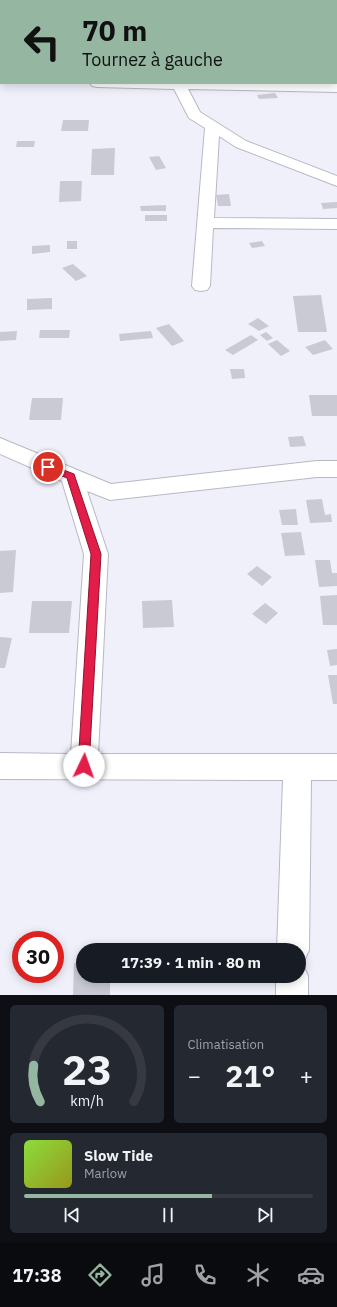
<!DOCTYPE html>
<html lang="fr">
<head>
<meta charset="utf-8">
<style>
  body { margin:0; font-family:"IBM Plex Sans",sans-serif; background:#242831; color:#f1f3f6; height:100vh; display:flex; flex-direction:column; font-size:15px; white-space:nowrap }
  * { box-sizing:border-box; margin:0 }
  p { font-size:13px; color:#9ea1a6 }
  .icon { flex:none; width:22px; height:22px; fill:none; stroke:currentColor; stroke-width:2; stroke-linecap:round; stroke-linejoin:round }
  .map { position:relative; height:995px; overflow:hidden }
  .drawer { display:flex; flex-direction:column; gap:10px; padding:10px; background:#0d0f14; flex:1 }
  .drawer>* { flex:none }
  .banner { position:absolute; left:0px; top:0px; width:337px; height:84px; box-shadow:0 2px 10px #0003; background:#95b6a1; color:#111; overflow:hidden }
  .speed { position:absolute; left:12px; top:931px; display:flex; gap:8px; font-size:20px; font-weight:700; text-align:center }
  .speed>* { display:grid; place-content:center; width:52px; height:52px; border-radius:50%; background:#171b24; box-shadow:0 2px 10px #0003; line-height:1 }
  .speed .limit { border:6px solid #d22; background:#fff; color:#111 }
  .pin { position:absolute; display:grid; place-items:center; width:34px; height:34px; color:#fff; margin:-17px; border:2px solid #fff; border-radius:50%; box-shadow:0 1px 4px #0007 }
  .me { position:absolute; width:44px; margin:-22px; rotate:3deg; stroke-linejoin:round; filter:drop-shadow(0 0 3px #0008) }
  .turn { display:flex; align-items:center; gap:14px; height:84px; padding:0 16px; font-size:18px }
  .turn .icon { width:52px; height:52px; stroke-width:2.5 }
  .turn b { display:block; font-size:28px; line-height:34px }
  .big { font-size:30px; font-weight:800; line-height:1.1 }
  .drawer .widget { flex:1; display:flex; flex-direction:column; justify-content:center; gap:6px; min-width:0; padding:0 14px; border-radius:6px; background:#242831 }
  .drawer .dial { align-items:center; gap:0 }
  .dial svg { height:104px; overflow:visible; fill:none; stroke:#363941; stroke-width:7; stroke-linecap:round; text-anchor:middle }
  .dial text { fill:#f1f3f6; stroke:none }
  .song { display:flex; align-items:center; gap:12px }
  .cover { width:48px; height:48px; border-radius:6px; background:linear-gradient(135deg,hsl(90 70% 55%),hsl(60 70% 35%)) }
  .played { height:4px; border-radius:2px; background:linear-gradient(90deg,#95b6a1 65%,#363941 65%) }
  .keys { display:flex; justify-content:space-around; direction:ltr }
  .heat { display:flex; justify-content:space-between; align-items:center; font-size:22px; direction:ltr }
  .drawer .tiles { flex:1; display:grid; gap:10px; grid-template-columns:1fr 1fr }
  .widget:last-child { grid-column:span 2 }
  .trip { position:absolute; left:76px; top:943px; width:230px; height:40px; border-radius:20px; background:#171b24; box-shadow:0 2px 10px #0003; font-weight:800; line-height:40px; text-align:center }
  .tabs { display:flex; height:64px; justify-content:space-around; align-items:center; background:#090b0e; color:#9ea1a6 }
  .tabs .icon { width:28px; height:28px }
  .tabs .selected { color:#95b6a1 }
  .tabs b { font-size:18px; color:#f1f3f6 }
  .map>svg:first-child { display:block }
  .building { fill:#cacad5 }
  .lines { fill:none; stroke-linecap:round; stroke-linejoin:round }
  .street-casing { stroke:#b9b8c3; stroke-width:2 }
  .street { fill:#fff; fill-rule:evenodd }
  .route { fill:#e11d48; stroke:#92132f }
</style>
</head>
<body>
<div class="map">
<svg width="337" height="995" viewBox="0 0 337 995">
  <rect width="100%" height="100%" fill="#f0f0fb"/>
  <path class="building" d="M275,93L278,98L259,99L257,95Z
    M63,120H89L88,131H61Z
    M17,141H35L34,147H16Z
    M115,148L114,175H91L92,149Z
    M159,156L166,168L156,170L149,157Z
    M60,181H82L81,201L59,202Z
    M229,194L231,206H218L216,195Z
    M337,202V208L323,209L321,203Z
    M166,205V211H141L140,206Z
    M145,215H167V221H145Z
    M67,241H77V249H67Z
    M262,241L265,246L252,248L249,243Z
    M50,245V252L32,254V246Z
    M73,264L87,276L76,281L62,268Z
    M321,295L327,332H298L293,296Z
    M52,298V309L27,310V299Z
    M258,318L269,326L259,331L248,324Z
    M169,324L184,341L172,346L156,328Z
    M40,330H70L69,338H39Z
    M17,331L16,340L0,341V332Z
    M151,331L153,338L120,341L119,334Z
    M266,332L273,338L267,341L260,335Z
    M251,335L258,340L233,355L225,350Z
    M277,340L290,351L281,356L268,344Z
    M325,340L333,349L313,355L305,347Z
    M230,369H244L245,378L232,379Z
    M309,395H337V416H312Z
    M32,398H63L61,420H29Z
    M303,436L306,446L290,447L288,437Z
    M322,499L325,515L331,514L332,522L310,523L306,500Z
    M296,509L298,525H282L279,510Z
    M301,532L305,555L285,556L281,533Z
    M16,550L13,592L0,593V551Z
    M315,560H330L332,573H337V586L319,587Z
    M257,566L272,577L262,586L247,574Z
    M337,595V625H323L320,596Z
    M172,600L174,627L143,628L142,601Z
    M32,601H72L69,633H29Z
    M265,603L278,613L266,624L252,614Z
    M0,637L12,638L5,668H0Z
    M337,649V665L330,666L327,650Z
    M328,675H337V704H333Z
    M74,963H83V976H110V995H73Z"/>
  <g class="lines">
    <g class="street-casing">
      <path id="street" d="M2,0H14V1H2Z
        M259,0H271V1H259Z
        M303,0H323L302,1Z
        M336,40H337V48H336Z
        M0,65H1L0,83Z
        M90,83L337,84V92L188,89L200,112L246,141L337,176V186L236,147L219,136L214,218L337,219V229L213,228L210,286L207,290L201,291L195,290L192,286L205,128L189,118L174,89L97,87L92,86Z
        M0,438L111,484L317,461H337V477H317L110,500L87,491L108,554L98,754H337V780H311L309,950L304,961L299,963L303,965L308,976V995H276V976H299V950H277L283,780L0,779V753L71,754L84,554L62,481L0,454Z"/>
    </g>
    <use href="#street" class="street"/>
  </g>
  <path class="route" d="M48,464L74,474L101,554L89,766L88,770L84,772L80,770L78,766L91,554L67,478L45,469L44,467Z"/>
</svg>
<div class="speed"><div class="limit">30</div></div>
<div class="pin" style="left:48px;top:467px;background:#d93025"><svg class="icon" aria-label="arrive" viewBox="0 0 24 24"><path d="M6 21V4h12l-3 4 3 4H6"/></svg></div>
<svg class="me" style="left:84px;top:766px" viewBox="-20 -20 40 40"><circle r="19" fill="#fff"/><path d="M0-13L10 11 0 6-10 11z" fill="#e11d48"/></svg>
<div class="trip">17:39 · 1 min · 80 m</div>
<div class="banner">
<div class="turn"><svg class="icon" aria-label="left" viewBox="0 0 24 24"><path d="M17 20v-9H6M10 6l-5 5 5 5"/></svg><div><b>70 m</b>Tournez à gauche</div></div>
</div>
</div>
<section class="drawer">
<div class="tiles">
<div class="widget dial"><svg viewBox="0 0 100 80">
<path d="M14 69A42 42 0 1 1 86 69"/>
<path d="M14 69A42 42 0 0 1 9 41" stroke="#95b6a1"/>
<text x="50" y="56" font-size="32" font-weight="700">23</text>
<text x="50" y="72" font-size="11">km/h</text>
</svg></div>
<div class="widget"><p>Climatisation</p>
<div class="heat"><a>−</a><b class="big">21°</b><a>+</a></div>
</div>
<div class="widget">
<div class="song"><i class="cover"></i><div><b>Slow Tide</b><p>Marlow</p></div></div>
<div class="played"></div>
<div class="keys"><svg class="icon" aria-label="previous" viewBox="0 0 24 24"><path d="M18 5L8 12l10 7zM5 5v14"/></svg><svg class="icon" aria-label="pause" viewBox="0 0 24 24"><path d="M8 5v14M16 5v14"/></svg><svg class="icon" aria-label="next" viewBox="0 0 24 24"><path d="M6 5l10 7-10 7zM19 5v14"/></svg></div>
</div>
</div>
</section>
<nav class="tabs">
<b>17:38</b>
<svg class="icon selected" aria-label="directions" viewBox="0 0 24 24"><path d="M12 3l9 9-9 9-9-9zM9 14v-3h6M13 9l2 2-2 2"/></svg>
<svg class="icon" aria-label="music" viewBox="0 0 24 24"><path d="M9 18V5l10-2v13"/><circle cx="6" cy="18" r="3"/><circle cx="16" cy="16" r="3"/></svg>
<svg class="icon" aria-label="phone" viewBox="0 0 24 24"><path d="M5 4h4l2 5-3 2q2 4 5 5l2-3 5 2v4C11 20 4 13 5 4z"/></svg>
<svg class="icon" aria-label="climate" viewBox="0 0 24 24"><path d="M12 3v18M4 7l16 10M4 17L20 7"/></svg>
<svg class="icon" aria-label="car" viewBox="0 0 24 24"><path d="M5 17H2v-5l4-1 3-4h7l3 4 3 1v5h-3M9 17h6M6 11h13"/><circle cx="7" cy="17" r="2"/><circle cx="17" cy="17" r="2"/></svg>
</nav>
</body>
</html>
